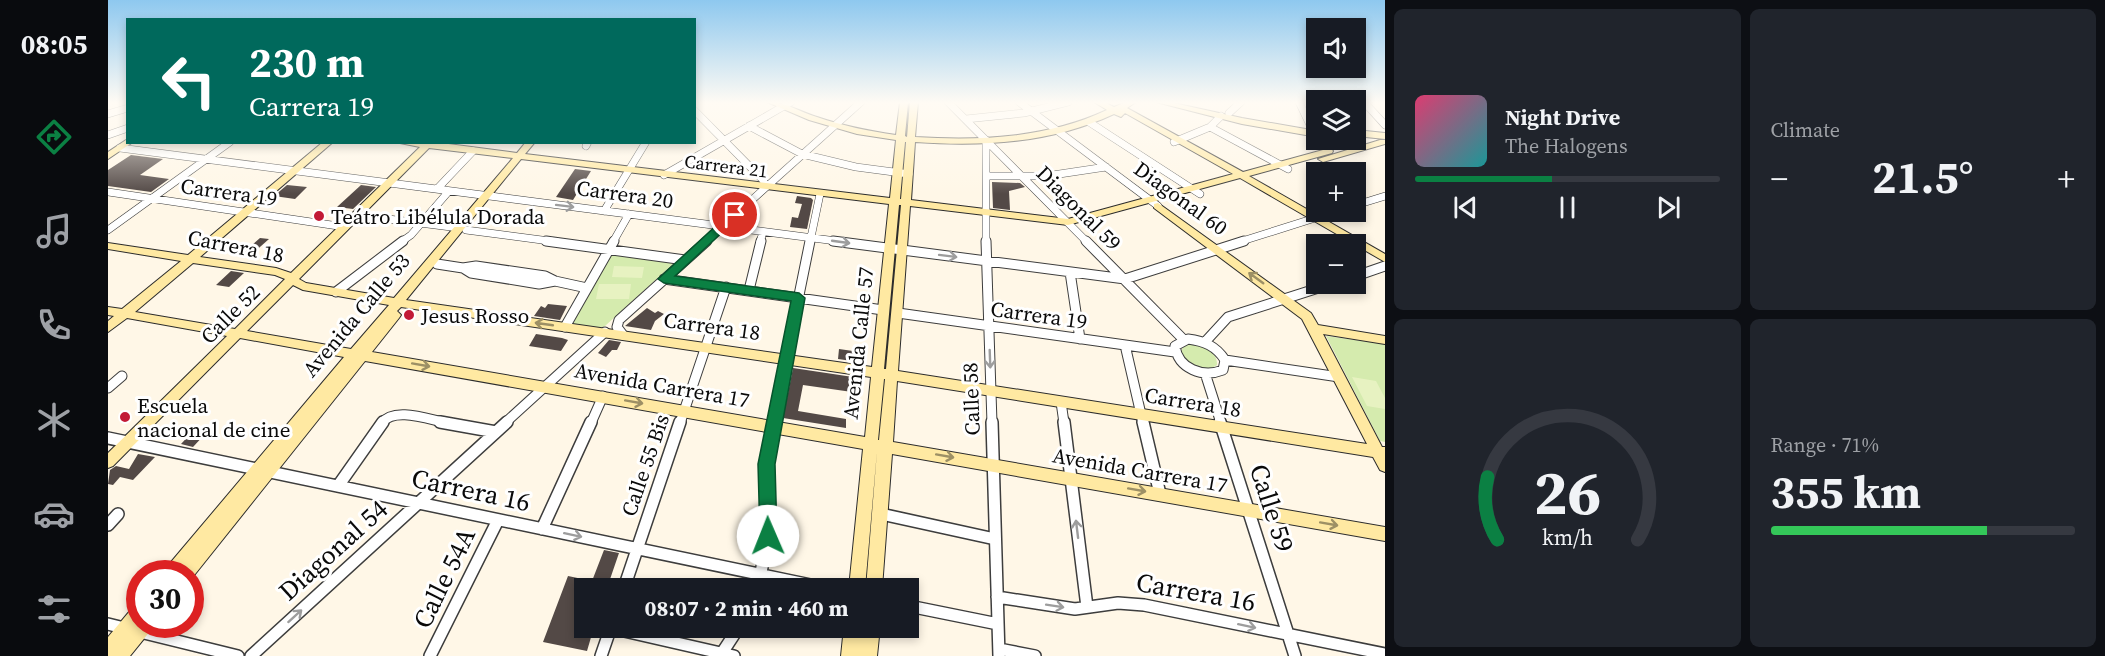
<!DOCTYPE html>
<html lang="en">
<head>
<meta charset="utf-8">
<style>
  body { margin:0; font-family:"Source Serif 4",serif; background:#20242c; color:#f1f3f6; height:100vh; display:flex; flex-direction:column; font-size:22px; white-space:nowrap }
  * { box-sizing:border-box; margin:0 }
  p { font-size:20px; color:#9ea1a6 }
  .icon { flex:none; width:33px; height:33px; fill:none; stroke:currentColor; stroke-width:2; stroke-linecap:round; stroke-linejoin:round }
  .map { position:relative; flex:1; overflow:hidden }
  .drawer { display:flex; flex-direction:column; gap:9px; padding:9px; background:#0d0f14; width:720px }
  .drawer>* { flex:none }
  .top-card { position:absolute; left:18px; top:18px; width:570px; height:126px; border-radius:0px; box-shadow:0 3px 9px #0003; background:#00695c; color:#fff; overflow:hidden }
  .fabs { position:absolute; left:1198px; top:18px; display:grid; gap:12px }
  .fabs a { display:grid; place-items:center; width:60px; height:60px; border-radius:0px; background:#171b24; box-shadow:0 3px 9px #0003; font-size:30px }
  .speed { position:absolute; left:18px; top:560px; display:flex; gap:12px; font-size:30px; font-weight:700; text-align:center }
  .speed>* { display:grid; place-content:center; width:78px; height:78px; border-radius:50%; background:#171b24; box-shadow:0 3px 9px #0003; line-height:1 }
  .speed .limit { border:9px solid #d22; background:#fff; color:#111 }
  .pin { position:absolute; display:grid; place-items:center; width:51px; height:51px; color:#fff; margin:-26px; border:3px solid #fff; border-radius:50%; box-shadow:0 2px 6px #0007 }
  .me { position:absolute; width:66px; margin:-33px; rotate:359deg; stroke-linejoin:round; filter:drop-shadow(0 0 4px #0008) }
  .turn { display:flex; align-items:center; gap:21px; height:126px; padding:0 24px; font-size:27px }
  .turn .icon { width:78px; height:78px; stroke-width:2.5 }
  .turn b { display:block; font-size:42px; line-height:51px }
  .big { font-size:45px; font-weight:700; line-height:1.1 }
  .drawer .widget { flex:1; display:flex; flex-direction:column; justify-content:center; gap:9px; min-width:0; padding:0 21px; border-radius:9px; background:#20242c }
  .drawer .dial { align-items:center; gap:0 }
  .dial svg { height:156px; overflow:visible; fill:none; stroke:#363941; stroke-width:7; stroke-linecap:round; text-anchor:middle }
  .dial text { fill:#f1f3f6; stroke:none }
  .song { display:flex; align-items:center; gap:18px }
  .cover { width:72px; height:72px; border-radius:9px; background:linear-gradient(135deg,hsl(340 70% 55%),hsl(180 70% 35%)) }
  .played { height:6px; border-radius:3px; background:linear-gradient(90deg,#0b8043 45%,#363941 45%) }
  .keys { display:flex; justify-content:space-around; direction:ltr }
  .heat { display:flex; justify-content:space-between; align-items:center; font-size:33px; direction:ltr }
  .charge { height:9px; border-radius:4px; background:linear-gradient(90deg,#34c759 71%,#363941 0) }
  .drawer .tiles { flex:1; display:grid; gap:9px; grid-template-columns:repeat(2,1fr) }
  .trip { position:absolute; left:466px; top:578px; width:345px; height:60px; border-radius:0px; background:#171b24; box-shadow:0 3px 9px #0003; font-weight:700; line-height:60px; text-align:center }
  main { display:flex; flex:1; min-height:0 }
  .tab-bar { display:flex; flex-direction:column; width:108px; justify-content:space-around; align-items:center; background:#090b0e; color:#9ea1a6 }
  .tab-bar .icon { width:42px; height:42px }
  .tab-bar .selected { color:#0b8043 }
  .tab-bar b { font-size:27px; color:#f1f3f6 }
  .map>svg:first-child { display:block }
  .green { fill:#d5ebae }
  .pitch { fill:#e7f2c1 }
  .building { fill:#534946 }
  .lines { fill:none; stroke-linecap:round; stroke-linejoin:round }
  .street-far2-casing { stroke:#3d3d3d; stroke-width:8 }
  .street-far1-casing { stroke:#3d3d3d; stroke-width:11 }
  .street-casing { stroke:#3d3d3d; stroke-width:14 }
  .secondary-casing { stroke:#2c2c2c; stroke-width:2 }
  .street-far2 { stroke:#fff; stroke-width:7 }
  .street-far1 { stroke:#fff; stroke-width:9 }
  .street { stroke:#fff; stroke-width:11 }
  .secondary { fill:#ffe9a2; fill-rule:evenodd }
  .oneway { stroke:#9d9d9d }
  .oneway2 { stroke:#9d9065 }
  .route { fill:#0b8043; stroke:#07532c; stroke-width:1.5 }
  .poi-dot { fill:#c21a36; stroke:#fff; stroke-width:2 }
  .labels { text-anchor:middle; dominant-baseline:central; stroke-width:6; stroke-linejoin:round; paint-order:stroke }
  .far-street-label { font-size:18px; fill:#0a0a0a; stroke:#fff }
  .street-label { font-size:21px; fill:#0a0a0a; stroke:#fff }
  .poi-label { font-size:21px; fill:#0a0a0a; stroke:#fff; text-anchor:start }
  .near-street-label { font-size:26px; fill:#0a0a0a; stroke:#fff }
</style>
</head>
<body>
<main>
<nav class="tab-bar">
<b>08:05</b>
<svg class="icon selected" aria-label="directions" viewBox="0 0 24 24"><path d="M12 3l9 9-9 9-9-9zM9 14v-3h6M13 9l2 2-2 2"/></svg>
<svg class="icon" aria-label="music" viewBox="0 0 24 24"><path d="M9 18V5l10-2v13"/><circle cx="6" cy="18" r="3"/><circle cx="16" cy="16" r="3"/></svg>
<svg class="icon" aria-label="phone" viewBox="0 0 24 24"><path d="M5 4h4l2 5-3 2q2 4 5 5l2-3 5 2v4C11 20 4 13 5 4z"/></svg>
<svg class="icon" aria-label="climate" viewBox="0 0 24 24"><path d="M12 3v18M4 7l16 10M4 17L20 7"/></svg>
<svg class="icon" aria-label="car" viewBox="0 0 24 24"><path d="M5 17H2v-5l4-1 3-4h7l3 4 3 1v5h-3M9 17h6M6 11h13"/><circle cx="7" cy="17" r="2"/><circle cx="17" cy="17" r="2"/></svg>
<svg class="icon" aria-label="filters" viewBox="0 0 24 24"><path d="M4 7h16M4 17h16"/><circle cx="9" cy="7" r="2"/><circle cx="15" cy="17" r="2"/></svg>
</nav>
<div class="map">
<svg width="1277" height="656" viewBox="0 0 1277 656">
  <rect width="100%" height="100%" fill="#fff7e7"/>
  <path class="green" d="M503,253L566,260V263L497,326L490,329L466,326L465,321Z
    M1218,336L1277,344V442L1272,441Z
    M1082,344C1094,345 1110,351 1109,365C1096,374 1080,365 1073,352L1075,347Z"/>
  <path class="pitch" d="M506,266L536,267L534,278L504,277Z
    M491,284H523L521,299H488Z
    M1244,377L1268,381L1277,398V409L1259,406Z"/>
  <path class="building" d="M23,155L55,159L32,175L61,179L43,192L0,186V170Z
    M467,169L483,171L465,200L448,197Z
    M884,182L912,183L917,187L901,191L902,210L885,208Z
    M179,185L199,187L187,199L166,196Z
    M253,185L268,187L245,209L229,207Z
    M689,196L703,198L705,200L699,229L682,227L684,217L690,218L694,204L687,203Z
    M152,238L161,239L143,255L134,254Z
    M123,271L136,273L121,287L108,285Z
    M440,304L459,306L452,320L426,316L433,306L437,308Z
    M539,308L547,313L550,311L556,314L547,321L543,330L517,326Z
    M428,334L454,338L460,340L453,351L421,346Z
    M501,340L513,342L509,350H504L498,357L490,353Z
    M731,349L752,352L751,362L730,359Z
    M685,368L745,377L744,392L695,385L690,411L738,419V428L675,418Z
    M86,430L98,433L85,447L73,444Z
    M30,454L47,457L25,480L12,477L5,485L0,484L2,470L8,466L21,469Z
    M496,550L511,553L499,588H477V627H486L479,651L435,642L460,576L484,581Z"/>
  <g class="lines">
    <g class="street-far2-casing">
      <path id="street-far2" d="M840,102L979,242
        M911,102L1050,206
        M1191,102L1203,127
        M1256,102L1277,125
        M586,110L655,180L658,187
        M1121,113L1133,102
        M0,114L20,108
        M858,119L916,113L960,102
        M981,122L1092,194
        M641,126L694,154L748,167L801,174
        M1102,127L1180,169
        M0,135L20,128
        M1066,142L1102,127L1113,116
        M478,146L480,142
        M12,148L736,242
        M556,175L683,102
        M878,176H938L998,167
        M329,189L365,151
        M0,192L237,227
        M1248,205L1277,196
        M496,211L538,142
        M249,215L351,228
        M0,230L122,142
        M358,230L449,242
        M293,242L303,235L341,191
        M505,242L521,214
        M597,242L753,102
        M652,242L655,232
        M702,242L712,194
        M878,242V140
        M1131,242L1226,212"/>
    </g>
    <g class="street-far1-casing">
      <path id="street-far1" d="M438,241L577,260
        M725,241L1017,279L1136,241
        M878,241L884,423
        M978,241L1076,340
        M329,264L355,268L368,266L437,276L447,281L479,288
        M355,268L363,273L431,284L447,281
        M962,272L972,339
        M1248,276L1277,266
        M556,279L775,310
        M641,290L653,241
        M228,292L295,241
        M790,313L1067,352
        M457,327L506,241
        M515,335L509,327L511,320L599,241
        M1080,339C1096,341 1108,346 1117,360L1115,370C1095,378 1070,369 1067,346Z
        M1097,342L1120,317L1223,284
        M1017,345L1035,423
        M1117,360L1231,377
        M1097,373L1113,423
        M0,388L14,376
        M953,402L956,423
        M274,423C286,406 322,420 340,423
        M397,423L497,332
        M483,423L495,396
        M572,423L618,287
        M665,423L702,241"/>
    </g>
    <g class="street-casing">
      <path id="street" d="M332,422L388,432
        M884,422L891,656
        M956,422L979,607
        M1035,422L1052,494
        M1112,422L1187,656
        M0,438L717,588
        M230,486L275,422
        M773,514L887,539
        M0,525L10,514
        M434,529L483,422
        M516,588L572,422
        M650,588L660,536L658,464L666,422
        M889,597L967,609L1010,603L1036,605L1277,654
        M801,606L890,624
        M0,624L130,656
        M503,628L626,656
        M891,649L927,656
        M143,656L399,422
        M322,656L390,520
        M493,656L503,627
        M612,656L631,627"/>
    </g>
    <g class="secondary-casing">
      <path id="secondary" d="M659,102C676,101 692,112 709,117C735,126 761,131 788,135L792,102H800L797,136L799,137L802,102H810L807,137C873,141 939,138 999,110L986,102H996L1006,107L1018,102H1028L1019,108L1135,172L1215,150L1207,140L1209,138V140H1215L1225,151L1224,153L1141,176L1277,254V262L1132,178L960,225L802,206L790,371L1259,444L1194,319L1046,208V204L1050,203L1203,313L1210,325L1277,336V344L1215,334L1274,447H1277V472L1272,470L1265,457L789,381L785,442L1277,527V541L784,454L774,588H758L769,451L757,588H741L755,449L257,361L84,578L82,573H56L58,568L236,357L132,338L5,466L0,468V453L119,336L19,318L0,332V321L6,316L0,315V307L14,309L73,261L0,249V243L80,255L215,142H225L92,257L168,268L183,273L312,147L287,142H325L409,153L418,142H427L417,154L782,198L788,140L749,134L701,120ZM1017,113L1125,174L960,219L803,200L807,142C875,147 944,143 1006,114L1013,117ZM797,142H798L793,199H792ZM321,148L405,158L286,298L198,283L191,279ZM413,159L781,204L764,367L298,300ZM791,205H793L778,369H776ZM85,263L167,275L177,279L127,329L27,312ZM185,285L195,290L281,305L243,349L139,331ZM293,307L763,377L757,437L264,352L291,318L293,315L289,311ZM776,379H777L771,440H770Z
        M1048,102H1061L1134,118L1209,131V137L1134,124Z
        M1248,130L1277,133V139L1248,136Z
        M18,140H20V142H25L0,159V152Z
        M1272,140H1277V144L1215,162L1210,159Z
        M32,604V624H46L43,630L22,656H0V637L26,606Z
        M736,627H754L751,656H733Z
        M754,627H772L769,656H751Z"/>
    </g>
    <use href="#street-far2" class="street-far2"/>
    <use href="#street-far1" class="street-far1"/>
    <use href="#street" class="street"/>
    <use href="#secondary" class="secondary"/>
  </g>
  <defs><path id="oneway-shaft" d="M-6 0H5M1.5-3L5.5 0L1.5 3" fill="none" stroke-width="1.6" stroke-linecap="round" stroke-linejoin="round" transform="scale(1.5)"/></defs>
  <g class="oneway">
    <use href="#oneway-shaft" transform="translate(457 206) rotate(7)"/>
    <use href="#oneway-shaft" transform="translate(733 242) rotate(8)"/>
    <use href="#oneway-shaft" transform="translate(840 256) rotate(7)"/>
    <use href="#oneway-shaft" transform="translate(882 359) rotate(88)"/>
    <use href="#oneway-shaft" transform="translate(969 529) rotate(-97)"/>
    <use href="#oneway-shaft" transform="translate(465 535) rotate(12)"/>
    <use href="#oneway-shaft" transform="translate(947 606) rotate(9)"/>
    <use href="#oneway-shaft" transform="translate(187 616) rotate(-42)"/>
    <use href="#oneway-shaft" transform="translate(1139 626) rotate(12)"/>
  </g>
  <g class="oneway2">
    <use href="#oneway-shaft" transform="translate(1148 278) rotate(-144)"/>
    <use href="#oneway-shaft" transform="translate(436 324) rotate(-172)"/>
    <use href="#oneway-shaft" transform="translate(313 365) rotate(10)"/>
    <use href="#oneway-shaft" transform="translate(526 402) rotate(10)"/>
    <use href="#oneway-shaft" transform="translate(837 456) rotate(10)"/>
    <use href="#oneway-shaft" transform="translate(1029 490) rotate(10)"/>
    <use href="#oneway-shaft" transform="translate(1221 524) rotate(10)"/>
  </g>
  <linearGradient id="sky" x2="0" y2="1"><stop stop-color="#8ec8ef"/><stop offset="0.53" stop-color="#fffbf4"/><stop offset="1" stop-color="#fffbf4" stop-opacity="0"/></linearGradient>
  <rect width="1277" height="194" fill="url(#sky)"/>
  <path class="route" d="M627,211L631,212V217L567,276L691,293L697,298L667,464L669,536L667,542L660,544L654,542L652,536L650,464L683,301L556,283L550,279L623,212Z"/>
  <g class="poi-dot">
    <circle cx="211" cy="216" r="6"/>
    <circle cx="301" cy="315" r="6"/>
    <circle cx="17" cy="417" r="6"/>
  </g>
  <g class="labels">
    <g class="far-street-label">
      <text transform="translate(618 166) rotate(7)">Carrera 21</text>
    </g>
    <g class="street-label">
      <text transform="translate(121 192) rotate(8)">Carrera 19</text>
      <text transform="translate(517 194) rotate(8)">Carrera 20</text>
      <text transform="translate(1073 198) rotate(36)">Diagonal 60</text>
      <text transform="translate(971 208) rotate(45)">Diagonal 59</text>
      <text transform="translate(128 246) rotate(11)">Carrera 18</text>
      <text transform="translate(122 314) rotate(-45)">Calle 52</text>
      <text transform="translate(248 315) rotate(-50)">Avenida Calle 53</text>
      <text transform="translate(931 315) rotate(8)">Carrera 19</text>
      <text transform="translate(604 326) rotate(8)">Carrera 18</text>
      <text transform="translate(750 343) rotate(-84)">Avenida Calle 57</text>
      <text transform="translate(554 385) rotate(10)">Avenida Carrera 17</text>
      <text transform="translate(863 399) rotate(-92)">Calle 58</text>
      <text transform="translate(1085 402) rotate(9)">Carrera 18</text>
      <text transform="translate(537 465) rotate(-71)">Calle 55 Bis</text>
      <text transform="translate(1032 470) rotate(10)">Avenida Carrera 17</text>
    </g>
    <g class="poi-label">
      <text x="223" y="216">Teátro Libélula Dorada</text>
      <text x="313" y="315">Jesus Rosso</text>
      <text x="29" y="405">Escuela<tspan x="29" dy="24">nacional de cine</tspan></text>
    </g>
    <g class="near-street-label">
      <text transform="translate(363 490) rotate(12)">Carrera 16</text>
      <text transform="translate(1164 508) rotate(72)">Calle 59</text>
      <text transform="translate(225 550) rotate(-42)">Diagonal 54</text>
      <text transform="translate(336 578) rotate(-64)">Calle 54A</text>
      <text transform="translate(1088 592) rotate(10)">Carrera 16</text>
    </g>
  </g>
</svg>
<div class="fabs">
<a><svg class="icon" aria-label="sound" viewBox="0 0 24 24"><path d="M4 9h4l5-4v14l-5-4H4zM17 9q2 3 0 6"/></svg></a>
<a><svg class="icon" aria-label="layers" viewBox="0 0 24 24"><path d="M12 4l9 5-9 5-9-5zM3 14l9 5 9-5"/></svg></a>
<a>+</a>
<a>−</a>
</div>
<div class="speed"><div class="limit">30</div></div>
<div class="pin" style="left:627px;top:215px;background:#d93025"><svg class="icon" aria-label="arrive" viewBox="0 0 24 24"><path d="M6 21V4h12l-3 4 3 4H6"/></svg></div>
<svg class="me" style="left:660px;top:536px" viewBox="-20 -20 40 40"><circle r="19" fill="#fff"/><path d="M0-13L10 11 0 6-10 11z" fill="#0b8043"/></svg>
<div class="trip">08:07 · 2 min · 460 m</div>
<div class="top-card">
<div class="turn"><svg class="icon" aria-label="left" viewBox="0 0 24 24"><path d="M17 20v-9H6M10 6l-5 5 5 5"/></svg><div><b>230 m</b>Carrera 19</div></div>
</div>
</div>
<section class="drawer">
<div class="tiles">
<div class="widget">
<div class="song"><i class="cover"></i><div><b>Night Drive</b><p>The Halogens</p></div></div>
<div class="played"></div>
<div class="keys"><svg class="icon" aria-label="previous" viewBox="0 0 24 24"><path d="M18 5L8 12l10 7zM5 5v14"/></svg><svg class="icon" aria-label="pause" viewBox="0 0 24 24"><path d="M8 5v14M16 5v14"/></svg><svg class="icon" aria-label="next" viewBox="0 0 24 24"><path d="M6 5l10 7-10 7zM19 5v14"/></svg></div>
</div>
<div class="widget"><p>Climate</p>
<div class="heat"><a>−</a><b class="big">21.5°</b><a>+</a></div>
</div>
<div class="widget dial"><svg viewBox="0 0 100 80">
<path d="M14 69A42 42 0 1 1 86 69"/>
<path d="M14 69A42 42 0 0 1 9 37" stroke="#0b8043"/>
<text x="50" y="56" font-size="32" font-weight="700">26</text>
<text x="50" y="72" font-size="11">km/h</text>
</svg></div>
<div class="widget"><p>Range · 71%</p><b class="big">355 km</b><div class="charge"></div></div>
</div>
</section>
</main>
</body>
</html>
